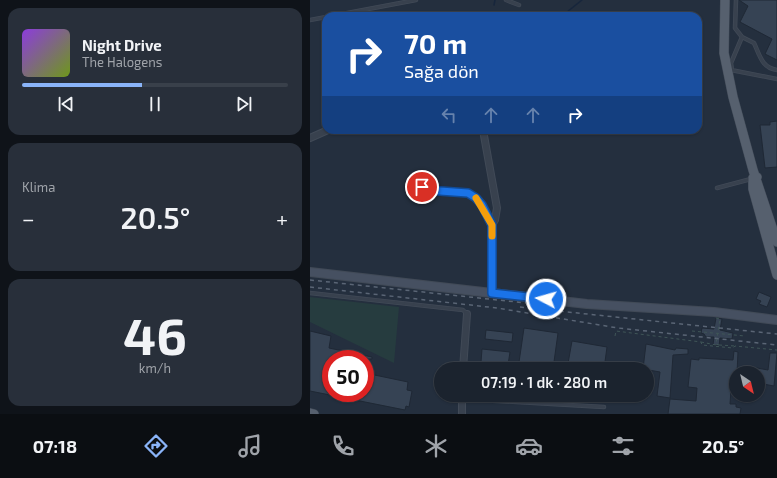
<!DOCTYPE html>
<html lang="tr">
<head>
<meta charset="utf-8">
<style>
  body { margin:0; font-family:"Exo 2",sans-serif; background:#282f3a; color:#f1f3f6; height:100vh; display:flex; flex-direction:column; font-size:15px; white-space:nowrap }
  * { box-sizing:border-box; margin:0 }
  p { font-size:13px; color:#a0a4aa }
  .icon { flex:none; width:22px; height:22px; fill:none; stroke:currentColor; stroke-width:2; stroke-linecap:round; stroke-linejoin:round }
  .map { position:relative; flex:1; overflow:hidden }
  .sheet { display:flex; flex-direction:column; gap:8px; padding:8px; background:#0f1319; width:310px }
  .sheet>* { flex:none }
  .banner { position:absolute; left:12px; top:12px; width:380px; height:122px; border-radius:12px; box-shadow:0 1px 3px #0004,0 0 0 1px #39404a; background:#1a4fa0; color:#fff; overflow:hidden }
  .needle { width:26px; rotate:145deg }
  .controls { position:absolute; left:419px; top:366px; display:grid; gap:8px }
  .controls a { display:grid; place-items:center; width:36px; height:36px; border-radius:50%; background:#1b232e; box-shadow:0 1px 3px #0004,0 0 0 1px #39404a; font-size:20px }
  .speed { position:absolute; left:12px; top:350px; display:flex; gap:8px; font-size:20px; font-weight:700; text-align:center }
  .speed>* { display:grid; place-content:center; width:52px; height:52px; border-radius:50%; background:#1b232e; box-shadow:0 1px 3px #0004,0 0 0 1px #39404a; line-height:1 }
  .speed .limit { border:6px solid #d22; background:#fff; color:#111 }
  .pin { position:absolute; display:grid; place-items:center; width:34px; height:34px; color:#fff; margin:-17px; border:2px solid #fff; border-radius:50%; box-shadow:0 1px 4px #0007 }
  .me { position:absolute; width:44px; margin:-22px; rotate:276deg; stroke-linejoin:round; filter:drop-shadow(0 0 3px #0008) }
  .turn { display:flex; align-items:center; gap:14px; height:84px; padding:0 16px; font-size:18px }
  .turn .icon { width:52px; height:52px; stroke-width:2.5 }
  .turn b { display:block; font-size:28px; line-height:34px }
  .lanes { display:flex; align-items:center; height:38px; padding:0 16px; background:#0003; justify-content:center; gap:20px; direction:ltr }
  .lanes .off { opacity:.35 }
  .big { font-size:30px; font-weight:600; line-height:1.1 }
  .sheet .card { flex:1; display:flex; flex-direction:column; justify-content:center; gap:6px; min-width:0; padding:0 14px; border-radius:12px; background:#282f3a }
  .sheet .dial { align-items:center; gap:0 }
  .dial b { font-size:52px; line-height:1 }
  .song { display:flex; align-items:center; gap:12px }
  .cover { width:48px; height:48px; border-radius:6px; background:linear-gradient(135deg,hsl(270 70% 55%),hsl(80 70% 35%)) }
  .played { height:4px; border-radius:2px; background:linear-gradient(90deg,#8ab4f8 45%,#39404a 45%) }
  .keys { display:flex; justify-content:space-around; direction:ltr }
  .heat { display:flex; justify-content:space-between; align-items:center; font-size:22px; direction:ltr }
  .trip { position:absolute; left:124px; top:362px; width:220px; height:40px; border-radius:20px; background:#1b232e; box-shadow:0 1px 3px #0004,0 0 0 1px #39404a; font-weight:600; line-height:40px; text-align:center }
  .dock { display:flex; height:64px; justify-content:space-around; align-items:center; background:#0b0e12; color:#a0a4aa }
  .dock .icon { width:28px; height:28px }
  .dock .current { color:#8ab4f8 }
  .dock b { font-size:18px; color:#f1f3f6 }
  main { display:flex; flex:1; min-height:0 }
  .map>svg:first-child { display:block }
  .green { fill:#263c3f }
  .lines { fill:none; stroke-linecap:round; stroke-linejoin:round }
  .stream { stroke:#17263c; stroke-width:1.5 }
  .building { fill:#364354; stroke:#1f2835 }
  .service-casing { stroke:#414a57; stroke-width:4.5 }
  .minor-casing { stroke:#414a57; stroke-width:8 }
  .secondary-casing { stroke:#414a57; stroke-width:10 }
  .primary-casing { stroke:#414a57; stroke-width:10 }
  .path { stroke:#3f5557; stroke-width:1; stroke-dasharray:3 3; stroke-linecap:butt }
  .service { stroke:#38414e; stroke-width:3 }
  .minor { stroke:#38414e; stroke-width:6 }
  .secondary { stroke:#465061; stroke-width:8 }
  .primary { stroke:#56606e; stroke-width:9 }
  .rail { stroke:#5a6575; stroke-width:1.5; stroke-dasharray:4 4; stroke-linecap:butt }
  .path-bridge { stroke:#3f5557; stroke-width:1; stroke-dasharray:3 3; stroke-linecap:butt }
  .route-casing { stroke:#114b97; stroke-width:10 }
  .route { stroke:#1a73e8; stroke-width:7 }
  .slow { stroke:#f59e0b; stroke-width:7 }
</style>
</head>
<body>
<main>
<section class="sheet">
<div class="card">
<div class="song"><i class="cover"></i><div><b>Night Drive</b><p>The Halogens</p></div></div>
<div class="played"></div>
<div class="keys"><svg class="icon" aria-label="previous" viewBox="0 0 24 24"><path d="M18 5L8 12l10 7zM5 5v14"/></svg><svg class="icon" aria-label="pause" viewBox="0 0 24 24"><path d="M8 5v14M16 5v14"/></svg><svg class="icon" aria-label="next" viewBox="0 0 24 24"><path d="M6 5l10 7-10 7zM19 5v14"/></svg></div>
</div>
<div class="card"><p>Klima</p>
<div class="heat"><a>−</a><b class="big">20.5°</b><a>+</a></div>
</div>
<div class="card dial"><b>46</b><p>km/h</p></div>
</section>
<div class="map">
<svg width="467" height="414" viewBox="0 0 467 414">
  <rect width="100%" height="100%" fill="#242f3e"/>
  <path class="green" d="M0,297L89,307L84,363L0,322Z"/>
  <g class="lines">
    <path class="stream" d="M184,5L185,0
      M252,16L272,0
      M19,132L27,130"/>
  </g>
  <path class="building" d="M429,0H467V60L455,54L462,39L430,22L438,6Z
    M467,121V167L455,168L450,125H460V122Z
    M449,292L461,297L457,307L449,304L451,301L446,299Z
    M406,318L412,319L410,330L423,333L422,339L410,338L409,346L403,345L404,337H396L394,334L391,333L392,328L404,329Z
    M214,328L248,333L243,369H208Z
    M176,330L203,333L202,342L175,339Z
    M0,331L21,336L19,348L62,357V359H21V393H55V373L98,382L97,390L102,391L99,407L96,406L95,410L0,391Z
    M262,341L297,347L294,369H257Z
    M336,344L365,350L366,348L378,349V354L363,355L360,398L347,396L350,372L333,369Z
    M172,349L200,352L198,365L171,362Z
    M424,351L428,352L427,373L426,375H422L420,404H426V407L431,408L430,414H358L360,399L386,401L387,388L378,387L381,359L389,360V358L423,360Z
    M460,353H467L464,386L448,383V373H446L447,368L458,370Z"/>
  <g class="lines">
    <g class="service-casing">
      <path id="service" d="M196,0L209,5
        M426,0L425,28L432,37
        M0,20L106,0
        M421,70L467,79
        M422,70L421,63L432,37L444,43C450,56 452,68 467,70
        M107,182C125,202 153,184 166,198C173,206 177,216 182,225
        M407,188L441,179
        M0,293L153,310L157,314
        M152,399L294,407"/>
    </g>
    <g class="minor-casing">
      <path id="minor" d="M173,130L187,208L185,220L182,225V293
        M0,138L18,130
        M153,369L157,314
        M152,414V395"/>
    </g>
    <g class="secondary-casing">
      <path id="secondary" d="M0,272L277,304L404,312L467,320"/>
    </g>
    <g class="primary-casing">
      <path id="primary" d="M415,0L414,53L423,97L443,170L467,242
        M447,177L443,178V189L467,275
        M0,413L4,414"/>
    </g>
    <path class="path" d="M382,331L435,336
      M305,336L306,331L391,342L392,345L423,348L425,346L467,350
      M391,342L406,345
      M409,345L425,346"/>
    <use href="#service" class="service"/>
    <use href="#minor" class="minor"/>
    <use href="#secondary" class="secondary"/>
    <use href="#primary" class="primary"/>
    <path class="rail" d="M0,280L216,303
      M0,287L187,308L308,328L467,345
      M210,307L467,334"/>
    <path class="path-bridge" d="M406,318L410,319L406,344L409,345"/>
  </g>
  <g class="lines">
    <g class="route-casing">
      <path id="route" d="M112,187L116,190L158,193L166,198L172,205L182,225V293L236,299"/>
    </g>
    <use href="#route" class="route"/>
    <path class="slow" d="M166,198L182,225V236"/>
  </g>
</svg>
<div class="controls">
<a><svg class="needle" viewBox="-14 -14 28 28"><path d="M0-13l5 13h-10z" fill="#e53935"/><path d="M0 13l5-13h-10z" fill="#a0a4aa"/></svg></a>
</div>
<div class="speed"><div class="limit">50</div></div>
<div class="pin" style="left:112px;top:187px;background:#d93025"><svg class="icon" aria-label="arrive" viewBox="0 0 24 24"><path d="M6 21V4h12l-3 4 3 4H6"/></svg></div>
<svg class="me" style="left:236px;top:299px" viewBox="-20 -20 40 40"><circle r="17" fill="#1a73e8" stroke="#fff" stroke-width="3"/><path d="M0-11L8 9 0 5-8 9z" fill="#fff"/></svg>
<div class="trip">07:19 · 1 dk · 280 m</div>
<div class="banner">
<div class="turn"><svg class="icon" aria-label="right" viewBox="0 0 24 24"><path d="M7 20v-9h11M14 6l5 5-5 5"/></svg><div><b>70 m</b>Sağa dön</div></div>
<div class="lanes"><svg class="icon off" aria-label="left" viewBox="0 0 24 24"><path d="M17 20v-9H6M10 6l-5 5 5 5"/></svg><svg class="icon off" aria-label="ahead" viewBox="0 0 24 24"><path d="M12 20V5M6 11l6-6 6 6"/></svg><svg class="icon off" aria-label="ahead" viewBox="0 0 24 24"><path d="M12 20V5M6 11l6-6 6 6"/></svg><svg class="icon" aria-label="right" viewBox="0 0 24 24"><path d="M7 20v-9h11M14 6l5 5-5 5"/></svg></div>
</div>
</div>
</main>
<nav class="dock">
<b>07:18</b>
<svg class="icon current" aria-label="directions" viewBox="0 0 24 24"><path d="M12 3l9 9-9 9-9-9zM9 14v-3h6M13 9l2 2-2 2"/></svg>
<svg class="icon" aria-label="music" viewBox="0 0 24 24"><path d="M9 18V5l10-2v13"/><circle cx="6" cy="18" r="3"/><circle cx="16" cy="16" r="3"/></svg>
<svg class="icon" aria-label="phone" viewBox="0 0 24 24"><path d="M5 4h4l2 5-3 2q2 4 5 5l2-3 5 2v4C11 20 4 13 5 4z"/></svg>
<svg class="icon" aria-label="climate" viewBox="0 0 24 24"><path d="M12 3v18M4 7l16 10M4 17L20 7"/></svg>
<svg class="icon" aria-label="car" viewBox="0 0 24 24"><path d="M5 17H2v-5l4-1 3-4h7l3 4 3 1v5h-3M9 17h6M6 11h13"/><circle cx="7" cy="17" r="2"/><circle cx="17" cy="17" r="2"/></svg>
<svg class="icon" aria-label="filters" viewBox="0 0 24 24"><path d="M4 7h16M4 17h16"/><circle cx="9" cy="7" r="2"/><circle cx="15" cy="17" r="2"/></svg>
<b>20.5°</b>
</nav>
</body>
</html>
